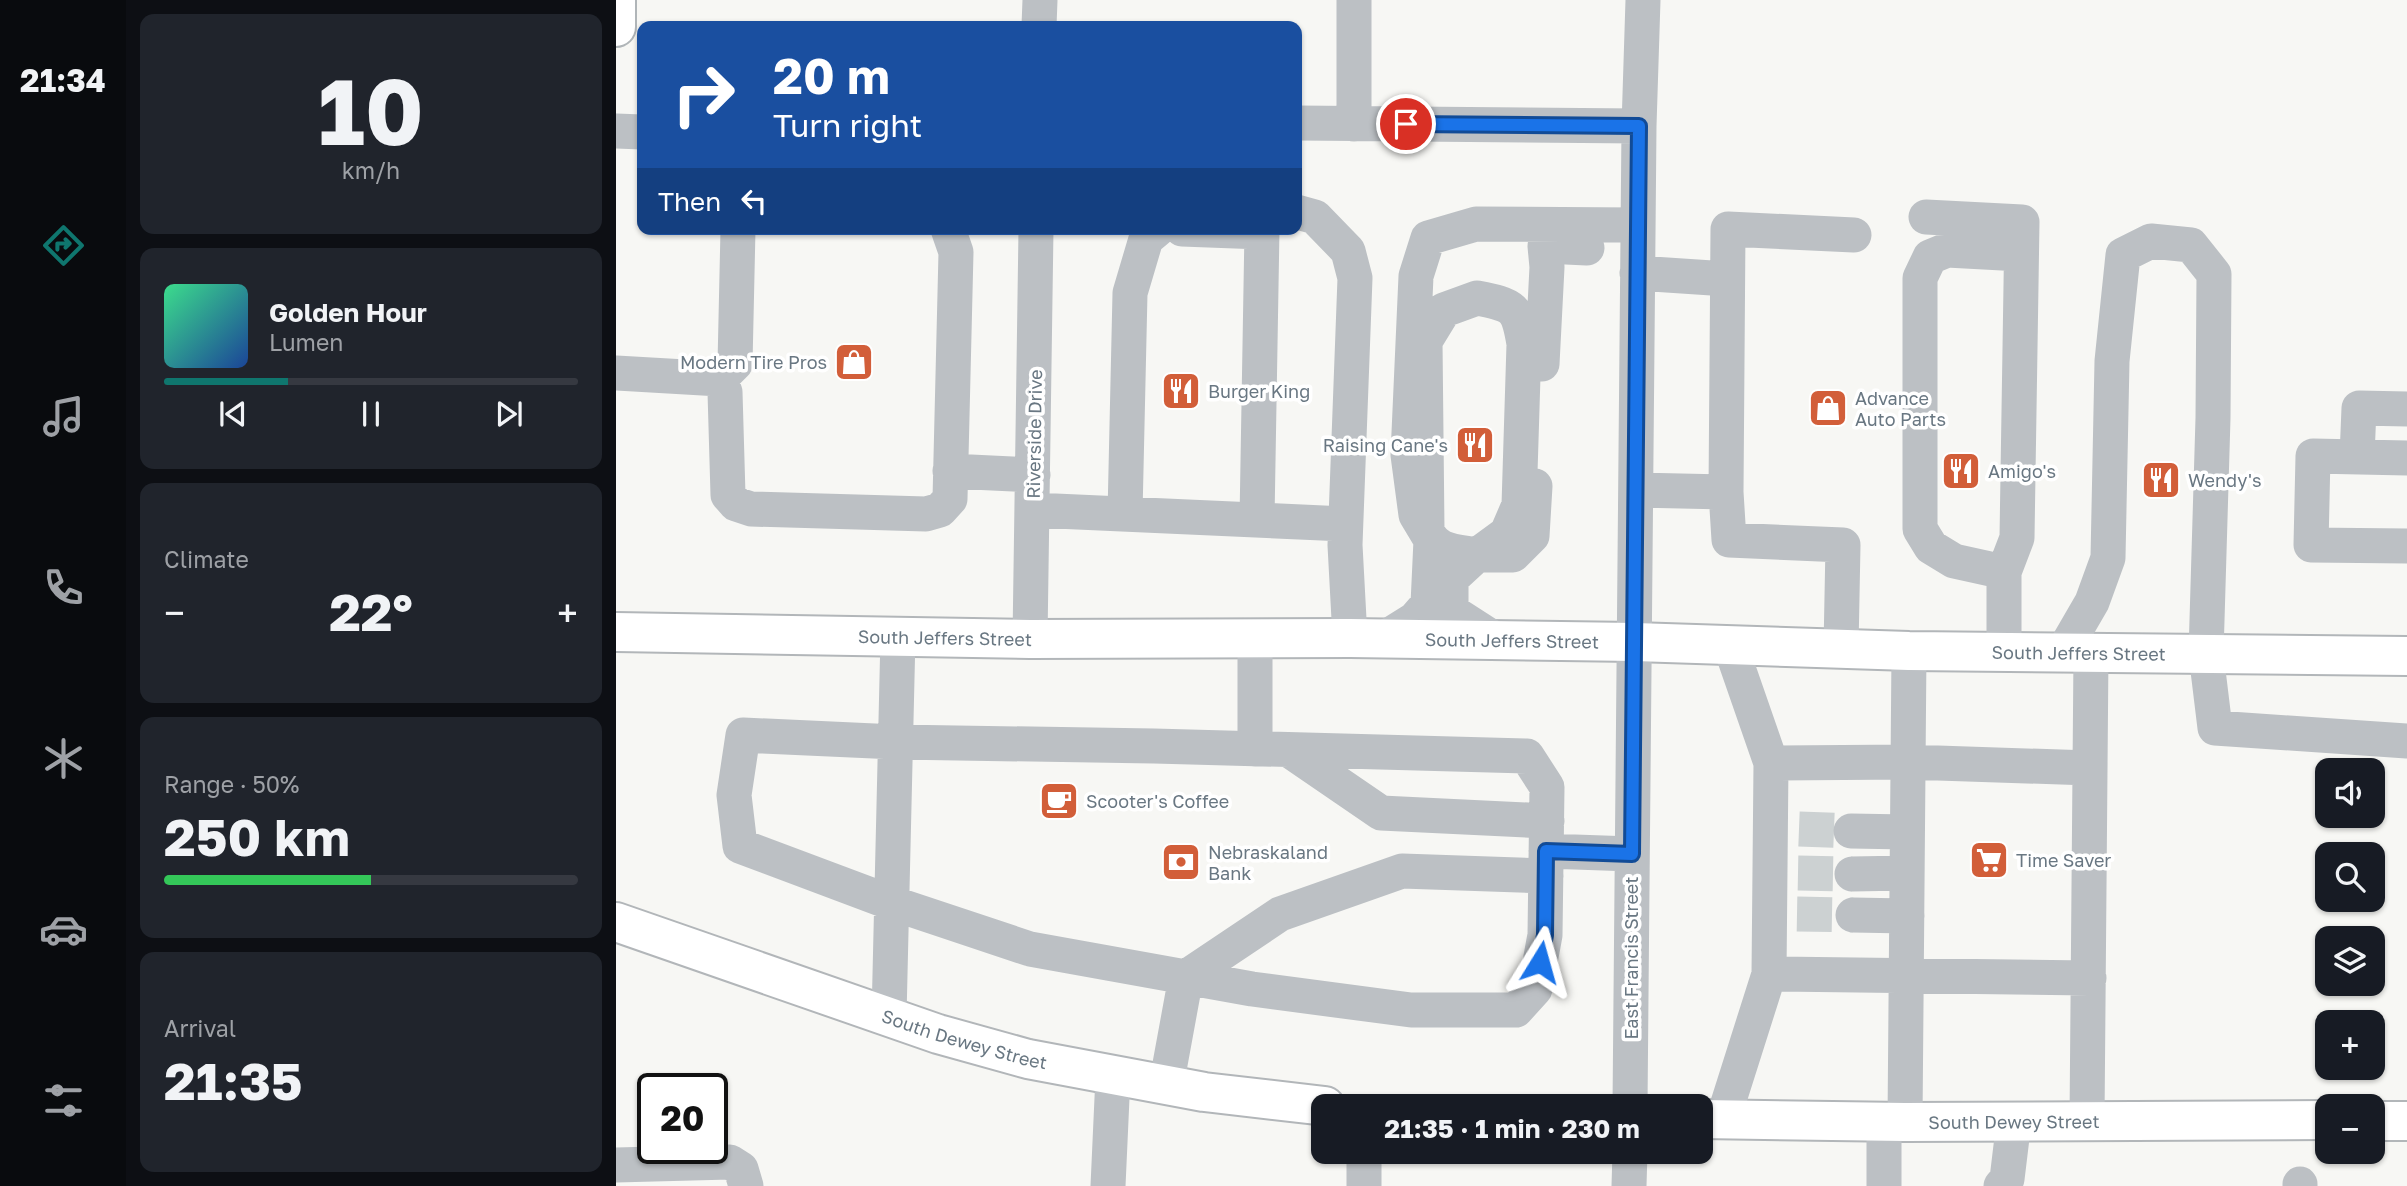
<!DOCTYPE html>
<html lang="en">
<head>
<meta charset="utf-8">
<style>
  body { margin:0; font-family:"Golos Text",sans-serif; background:#20242c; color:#f1f3f6; height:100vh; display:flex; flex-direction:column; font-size:26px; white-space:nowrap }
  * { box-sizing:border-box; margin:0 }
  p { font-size:23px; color:#9ea1a6 }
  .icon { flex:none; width:38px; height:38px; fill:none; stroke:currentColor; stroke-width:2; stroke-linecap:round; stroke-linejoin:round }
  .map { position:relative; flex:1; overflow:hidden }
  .side { display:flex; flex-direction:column; gap:14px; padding:14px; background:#0d0f14; width:490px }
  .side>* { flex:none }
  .top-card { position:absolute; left:21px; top:21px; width:665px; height:214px; border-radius:14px; box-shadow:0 2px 5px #0004; background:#1a4fa0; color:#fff; overflow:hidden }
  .fabs { position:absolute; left:1699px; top:758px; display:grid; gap:14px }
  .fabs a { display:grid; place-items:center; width:70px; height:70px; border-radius:14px; background:#171b24; box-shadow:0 2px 5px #0004; font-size:35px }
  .speed { position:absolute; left:21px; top:1073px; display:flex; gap:14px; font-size:35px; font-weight:700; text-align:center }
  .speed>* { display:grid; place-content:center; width:91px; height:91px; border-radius:50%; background:#171b24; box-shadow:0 2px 5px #0004; line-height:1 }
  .speed .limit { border:4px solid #111; border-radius:10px; background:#fff; color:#111 }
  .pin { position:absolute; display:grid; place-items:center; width:60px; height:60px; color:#fff; margin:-30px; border:4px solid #fff; border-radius:50%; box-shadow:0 2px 7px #0007 }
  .me { position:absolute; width:77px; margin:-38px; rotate:8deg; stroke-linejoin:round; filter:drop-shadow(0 0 5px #0008) }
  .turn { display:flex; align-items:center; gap:24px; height:147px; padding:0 21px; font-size:32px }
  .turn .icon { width:91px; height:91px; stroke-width:2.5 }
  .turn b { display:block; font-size:49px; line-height:60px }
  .then { display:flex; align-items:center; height:66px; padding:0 21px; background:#0003; gap:14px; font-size:26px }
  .big { font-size:52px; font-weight:700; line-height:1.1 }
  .side .widget { flex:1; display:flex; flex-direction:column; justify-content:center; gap:10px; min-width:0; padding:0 24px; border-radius:14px; background:#20242c }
  .side .dial { align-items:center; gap:0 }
  .dial b { font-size:91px; line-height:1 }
  .song { display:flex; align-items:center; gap:21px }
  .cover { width:84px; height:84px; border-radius:10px; background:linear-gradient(135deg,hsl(150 70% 55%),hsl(220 70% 35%)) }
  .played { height:7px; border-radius:4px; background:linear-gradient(90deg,#0f766e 30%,#363941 30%) }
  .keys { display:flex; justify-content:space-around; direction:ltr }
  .heat { display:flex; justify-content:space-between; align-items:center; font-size:38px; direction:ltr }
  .charge { height:10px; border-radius:5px; background:linear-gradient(90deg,#34c759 50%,#363941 0) }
  .trip { position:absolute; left:695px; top:1094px; width:402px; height:70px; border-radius:14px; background:#171b24; box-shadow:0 2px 5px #0004; font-weight:700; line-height:70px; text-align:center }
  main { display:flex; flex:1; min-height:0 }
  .tabs { display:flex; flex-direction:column; width:126px; justify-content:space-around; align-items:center; background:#090b0e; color:#9ea1a6 }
  .tabs .icon { width:49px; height:49px }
  .tabs .current { color:#0f766e }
  .tabs b { font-size:32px; color:#f1f3f6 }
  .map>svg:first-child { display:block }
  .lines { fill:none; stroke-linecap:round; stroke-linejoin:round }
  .minor-tunnel { stroke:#ccd1d2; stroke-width:35; stroke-dasharray:35 18; stroke-linecap:butt }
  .major-casing { stroke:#b0b5b8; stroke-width:42 }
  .highway-casing { stroke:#b2b6b9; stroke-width:42 }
  .minor { stroke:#bcc0c4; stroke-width:35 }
  .major { stroke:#fff; stroke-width:38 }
  .highway { stroke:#fff; stroke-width:38 }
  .route-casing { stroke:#114b97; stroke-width:18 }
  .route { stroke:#1a73e8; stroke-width:12 }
  .labels { text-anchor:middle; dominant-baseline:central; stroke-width:7; stroke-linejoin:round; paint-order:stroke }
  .poi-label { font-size:18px; fill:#697782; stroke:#fff; text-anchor:start }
  .street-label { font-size:18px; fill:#697782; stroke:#fff }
</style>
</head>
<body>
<main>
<nav class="tabs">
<b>21:34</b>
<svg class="icon current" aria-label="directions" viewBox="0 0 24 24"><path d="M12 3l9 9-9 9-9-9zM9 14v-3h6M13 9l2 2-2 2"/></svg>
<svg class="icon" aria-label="music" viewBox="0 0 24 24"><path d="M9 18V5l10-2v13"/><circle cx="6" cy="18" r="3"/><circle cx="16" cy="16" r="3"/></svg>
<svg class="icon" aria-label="phone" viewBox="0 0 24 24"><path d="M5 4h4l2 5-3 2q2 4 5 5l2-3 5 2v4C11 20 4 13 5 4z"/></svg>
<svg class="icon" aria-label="climate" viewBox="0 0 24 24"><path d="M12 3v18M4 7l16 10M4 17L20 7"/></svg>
<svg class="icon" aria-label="car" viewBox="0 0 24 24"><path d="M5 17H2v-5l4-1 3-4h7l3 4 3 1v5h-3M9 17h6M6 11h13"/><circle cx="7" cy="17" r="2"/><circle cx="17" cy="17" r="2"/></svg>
<svg class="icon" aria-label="filters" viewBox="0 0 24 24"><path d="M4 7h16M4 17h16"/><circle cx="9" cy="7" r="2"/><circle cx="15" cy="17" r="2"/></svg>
</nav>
<section class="side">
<div class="widget dial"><b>10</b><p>km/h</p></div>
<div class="widget">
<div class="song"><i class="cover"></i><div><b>Golden Hour</b><p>Lumen</p></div></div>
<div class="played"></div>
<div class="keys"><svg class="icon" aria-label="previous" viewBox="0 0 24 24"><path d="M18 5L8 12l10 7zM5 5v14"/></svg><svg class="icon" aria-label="pause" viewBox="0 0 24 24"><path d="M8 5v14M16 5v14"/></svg><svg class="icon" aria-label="next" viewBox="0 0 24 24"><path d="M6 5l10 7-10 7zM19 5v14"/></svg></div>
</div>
<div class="widget"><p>Climate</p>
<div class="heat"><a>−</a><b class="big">22°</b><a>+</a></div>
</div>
<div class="widget"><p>Range · 50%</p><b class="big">250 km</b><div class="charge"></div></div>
<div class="widget"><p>Arrival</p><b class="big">21:35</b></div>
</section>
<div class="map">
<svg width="1791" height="1186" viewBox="0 0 1791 1186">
  <rect width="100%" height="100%" fill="#f7f7f4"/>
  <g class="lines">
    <path class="minor-tunnel" d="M1183,829L1235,831
      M1182,873L1236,874
      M1181,914L1237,915"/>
    <g class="major-casing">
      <path id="major" d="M0,27V0"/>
    </g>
    <g class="highway-casing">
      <g id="highway">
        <path id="s1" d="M0,632L414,639L734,638L1019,642L1293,651L1791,656"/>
        <path id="s2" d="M0,922L322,1034L412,1059L588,1092L709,1106"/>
        <path id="s3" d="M1085,1119L1289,1122L1712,1120"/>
        <path d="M1757,1121H1791"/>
      </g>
    </g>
    <path class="minor" d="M738,0V124
      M423,26L424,0
      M681,123L1023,126
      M0,131L26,132
      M681,212L699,217L732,251L739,278L729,545L734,638
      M1310,217L1406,222L1401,538L1388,572V651
      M566,229L646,232
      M1021,273L1111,279
      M861,298C898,305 902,307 908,344L903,505L891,533L861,555C840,551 819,552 811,530L809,341L828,310Z
      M926,364L931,267L929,246L971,248
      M0,373L104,379L119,364L122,229
      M104,379L109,392L112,495L120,504L135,509L310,514L324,510L334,499L340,252L332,229
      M1741,457L1743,408L1791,409
      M1791,458L1697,456L1695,545L1791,546
      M334,471L417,475
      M1020,490L1110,492
      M417,510L729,524
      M509,514L514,293L530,239L542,229
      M641,520L646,229
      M1388,572L1338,561L1315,547L1304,529V278L1314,257L1331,250L1405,254
      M414,639L420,229
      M767,639L799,619L812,604L815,540L800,515L792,455L800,276L812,238L860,224L1022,225
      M880,640L835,611V579L861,555H897L916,536L919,486
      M1225,648L1227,545L1113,540L1110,492L1112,229L1238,235
      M1447,652L1476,602L1492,558L1496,361L1507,255L1535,241L1575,245L1598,274L1597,418L1590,654L1599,728L1791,741
      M127,735L280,742L538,746L911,756L931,787L929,935L919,989L900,1010H795L636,989L414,949L276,903L124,846L118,795Z
      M639,749V639
      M673,750L765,813L931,821
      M1155,763L1292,762L1474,768
      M1235,831L1291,832
      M930,851L1016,854
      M1236,874L1291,873
      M1237,915L1291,916
      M1153,974L1473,978
      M273,1017L282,636
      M550,1086L570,977L664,914L786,871L930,876
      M1014,1106L1023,126L1027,0
      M1107,1119L1153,974L1155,763L1114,645
      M1471,1121L1475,653
      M1289,1122L1293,651
      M0,1165L114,1162L125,1169L130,1186
      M492,1186L497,1076
      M748,1186V1152
      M1013,1186L1014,1152
      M1268,1186V1122
      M1385,1186L1391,1179L1398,1121
      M1684,1186V1184"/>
    <use href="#major" class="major"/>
    <use href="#highway" class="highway"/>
  </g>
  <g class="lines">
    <g class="route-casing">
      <path id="route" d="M790,124L1023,126L1016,854L930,851L929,935L924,962"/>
    </g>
    <use href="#route" class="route"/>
  </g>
  <defs>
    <g id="shop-square" transform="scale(2.0125)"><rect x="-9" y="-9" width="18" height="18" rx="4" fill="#d25e39" stroke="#fff"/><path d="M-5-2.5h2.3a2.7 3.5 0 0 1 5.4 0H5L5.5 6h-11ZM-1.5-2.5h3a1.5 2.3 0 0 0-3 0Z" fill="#fff"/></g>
    <g id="restaurant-square" transform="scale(2.0125)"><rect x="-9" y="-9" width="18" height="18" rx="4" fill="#d25e39" stroke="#fff"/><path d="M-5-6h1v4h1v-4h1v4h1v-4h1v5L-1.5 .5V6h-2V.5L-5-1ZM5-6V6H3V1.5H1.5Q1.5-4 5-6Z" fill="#fff"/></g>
    <g id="cafe-square" transform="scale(2.0125)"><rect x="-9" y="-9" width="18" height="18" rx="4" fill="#d25e39" stroke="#fff"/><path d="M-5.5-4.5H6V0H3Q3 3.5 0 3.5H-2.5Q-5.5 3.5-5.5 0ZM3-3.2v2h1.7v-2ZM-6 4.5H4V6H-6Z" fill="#fff"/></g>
    <g id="supermarket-square" transform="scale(2.0125)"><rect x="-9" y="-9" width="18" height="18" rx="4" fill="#d25e39" stroke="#fff"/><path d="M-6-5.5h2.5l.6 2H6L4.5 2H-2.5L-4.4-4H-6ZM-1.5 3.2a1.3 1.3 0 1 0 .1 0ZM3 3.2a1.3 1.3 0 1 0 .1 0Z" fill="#fff"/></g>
    <g id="bank-square" transform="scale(2.0125)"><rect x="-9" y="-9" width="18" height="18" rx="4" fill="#d25e39" stroke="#fff"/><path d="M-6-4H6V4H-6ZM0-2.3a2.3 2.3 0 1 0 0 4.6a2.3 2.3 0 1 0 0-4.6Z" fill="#fff"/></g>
  </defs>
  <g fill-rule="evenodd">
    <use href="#shop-square" x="238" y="362"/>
    <use href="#restaurant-square" x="565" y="391"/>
    <use href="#shop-square" x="1212" y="408"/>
    <use href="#restaurant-square" x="859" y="445"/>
    <use href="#restaurant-square" x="1345" y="471"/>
    <use href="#restaurant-square" x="1545" y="480"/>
    <use href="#cafe-square" x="443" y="801"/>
    <use href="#supermarket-square" x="1373" y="860"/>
    <use href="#bank-square" x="565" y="862"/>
  </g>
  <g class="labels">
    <g class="poi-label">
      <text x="211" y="362" text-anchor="end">Modern Tire Pros</text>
      <text x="592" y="391">Burger King</text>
      <text x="1239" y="398">Advance<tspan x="1239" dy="21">Auto Parts</tspan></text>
      <text x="832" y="445" text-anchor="end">Raising Cane's</text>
      <text x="1372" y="471">Amigo's</text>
      <text x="1572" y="480">Wendy's</text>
      <text x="470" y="801">Scooter's Coffee</text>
      <text x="592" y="852">Nebraskaland<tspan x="592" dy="21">Bank</tspan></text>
      <text x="1400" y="860">Time Saver</text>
    </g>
    <g class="street-label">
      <text transform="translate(418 434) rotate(-89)">Riverside Drive</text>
      <text stroke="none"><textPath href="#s1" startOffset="329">South Jeffers Street</textPath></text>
      <text stroke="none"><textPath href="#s1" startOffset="896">South Jeffers Street</textPath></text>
      <text stroke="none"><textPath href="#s1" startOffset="1463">South Jeffers Street</textPath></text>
      <text transform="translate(1015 958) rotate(-90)">East Francis Street</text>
      <text stroke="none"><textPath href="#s2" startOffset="368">South Dewey Street</textPath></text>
      <text stroke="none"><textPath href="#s3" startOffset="313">South Dewey Street</textPath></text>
    </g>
  </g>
</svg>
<div class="fabs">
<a><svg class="icon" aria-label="sound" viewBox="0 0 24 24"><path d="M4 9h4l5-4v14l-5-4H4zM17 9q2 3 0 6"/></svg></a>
<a><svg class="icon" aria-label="search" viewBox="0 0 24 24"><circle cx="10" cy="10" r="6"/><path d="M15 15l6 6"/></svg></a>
<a><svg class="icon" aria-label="layers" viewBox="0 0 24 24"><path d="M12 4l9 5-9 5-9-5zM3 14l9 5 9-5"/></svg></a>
<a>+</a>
<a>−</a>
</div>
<div class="speed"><div class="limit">20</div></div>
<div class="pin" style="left:790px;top:124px;background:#d93025"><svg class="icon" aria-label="arrive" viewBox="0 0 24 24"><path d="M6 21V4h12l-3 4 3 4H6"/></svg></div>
<svg class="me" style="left:924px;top:962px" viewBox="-20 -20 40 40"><path d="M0-17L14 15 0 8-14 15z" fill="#1a73e8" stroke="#fff" stroke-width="4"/></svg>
<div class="trip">21:35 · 1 min · 230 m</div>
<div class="top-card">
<div class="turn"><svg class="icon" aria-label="right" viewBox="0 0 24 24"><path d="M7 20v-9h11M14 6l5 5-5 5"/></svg><div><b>20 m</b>Turn right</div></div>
<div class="then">Then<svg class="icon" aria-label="left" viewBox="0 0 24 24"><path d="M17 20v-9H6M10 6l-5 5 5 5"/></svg></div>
</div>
</div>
</main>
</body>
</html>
